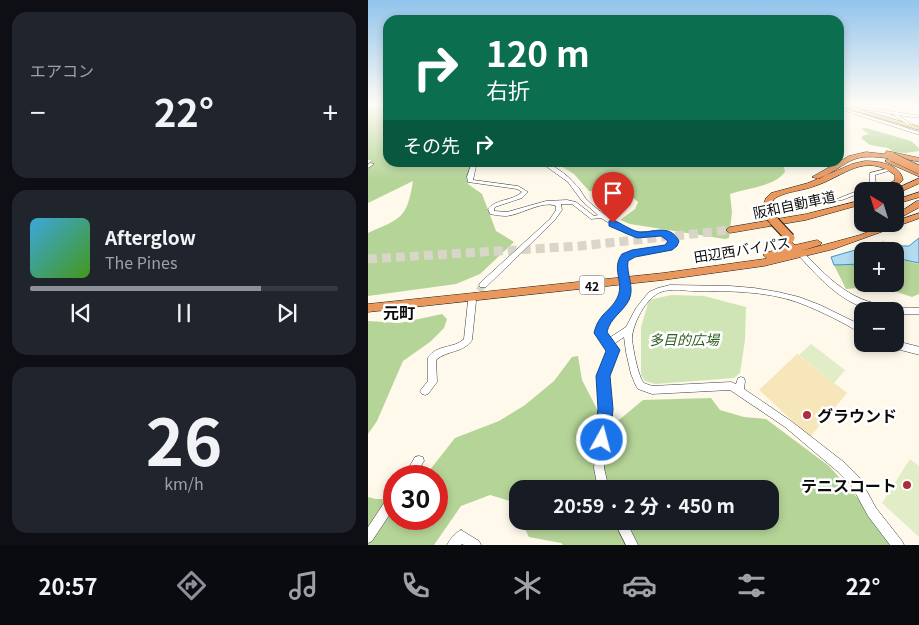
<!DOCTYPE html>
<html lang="ja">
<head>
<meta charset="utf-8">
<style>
  body { margin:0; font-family:Georgia,"Noto Sans JP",serif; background:#20242c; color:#f1f3f6; height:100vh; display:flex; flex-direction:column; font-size:19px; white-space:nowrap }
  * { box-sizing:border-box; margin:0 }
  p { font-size:16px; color:#9ea1a6 }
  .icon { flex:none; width:28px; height:28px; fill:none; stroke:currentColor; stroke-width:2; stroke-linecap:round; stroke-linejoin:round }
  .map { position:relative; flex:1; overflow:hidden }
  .sheet { display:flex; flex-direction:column; gap:12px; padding:12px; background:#0d0f14; width:368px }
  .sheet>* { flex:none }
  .hud { position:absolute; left:15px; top:15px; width:461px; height:152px; border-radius:15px; box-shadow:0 2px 8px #0003; background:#0b6e4f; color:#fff; overflow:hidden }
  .needle { width:32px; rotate:322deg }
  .buttons { position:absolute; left:486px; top:182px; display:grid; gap:10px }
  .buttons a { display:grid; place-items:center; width:50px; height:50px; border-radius:10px; background:#171b24; box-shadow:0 2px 8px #0003; font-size:25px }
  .speed { position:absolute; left:15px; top:465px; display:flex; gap:10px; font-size:25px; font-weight:700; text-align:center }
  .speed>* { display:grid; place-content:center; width:65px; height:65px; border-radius:50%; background:#171b24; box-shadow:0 2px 8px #0003; line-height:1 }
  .speed .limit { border:8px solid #d22; background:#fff; color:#111 }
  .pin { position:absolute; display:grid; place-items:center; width:42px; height:42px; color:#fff; margin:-51px -21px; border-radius:50% 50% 50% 0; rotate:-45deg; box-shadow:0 0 5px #0007 }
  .pin .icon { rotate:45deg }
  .me { position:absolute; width:55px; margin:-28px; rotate:7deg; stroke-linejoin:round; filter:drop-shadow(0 0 4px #0008) }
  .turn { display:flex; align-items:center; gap:18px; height:105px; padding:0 20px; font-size:22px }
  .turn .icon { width:65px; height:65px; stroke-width:2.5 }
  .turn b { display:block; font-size:35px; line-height:42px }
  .then { display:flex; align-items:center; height:48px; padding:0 20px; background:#0003; gap:10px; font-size:19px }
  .big { font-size:38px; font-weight:700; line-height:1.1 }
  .sheet .card { flex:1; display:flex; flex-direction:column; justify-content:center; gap:8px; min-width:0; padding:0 18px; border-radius:15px; background:#20242c }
  .sheet .dial { align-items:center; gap:0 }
  .dial b { font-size:65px; line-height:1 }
  .song { display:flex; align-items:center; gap:15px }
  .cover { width:60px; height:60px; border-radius:8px; background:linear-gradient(135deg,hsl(200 70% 55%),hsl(100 70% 35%)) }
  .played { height:5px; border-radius:2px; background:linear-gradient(90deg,#8c9099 75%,#363941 75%) }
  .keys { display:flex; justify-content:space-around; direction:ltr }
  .heat { display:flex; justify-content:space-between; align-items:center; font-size:28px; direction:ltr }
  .trip { position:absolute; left:141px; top:480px; width:270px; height:50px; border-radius:15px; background:#171b24; box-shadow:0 2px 8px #0003; font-weight:700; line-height:50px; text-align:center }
  .tabs { display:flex; height:80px; justify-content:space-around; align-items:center; background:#090b0e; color:#9ea1a6 }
  .tabs .icon { width:35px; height:35px }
  .tabs .current { color:#8c9099 }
  .tabs b { font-size:22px; color:#f1f3f6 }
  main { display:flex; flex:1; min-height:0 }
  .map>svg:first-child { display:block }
  .green { fill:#d0e5b6 }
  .forest { fill:#b5d497 }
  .sand { fill:#f6e6b9 }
  .pitch { fill:#e1edc7 }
  .water { fill:#b2dcf1; stroke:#3e93c3 }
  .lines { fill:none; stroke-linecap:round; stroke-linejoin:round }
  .stream { stroke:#3e93c3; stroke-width:1 }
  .river { fill:#b2dcf1; fill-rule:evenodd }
  .minor-tunnel { stroke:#dad5c9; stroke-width:7; stroke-dasharray:7 3; stroke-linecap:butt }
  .highway-tunnel { stroke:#dad5c9; stroke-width:9; stroke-dasharray:9 5; stroke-linecap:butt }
  .minor-casing { stroke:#3e3e3e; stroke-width:1 }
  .major-casing { stroke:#1c1c1c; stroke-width:1 }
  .highway-casing { stroke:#1c1c1c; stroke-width:1 }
  .minor { fill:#fff; fill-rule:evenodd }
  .major { fill:#efc968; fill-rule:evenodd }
  .highway { fill:#ea975b; fill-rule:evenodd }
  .highway-bridge-far1-casing { stroke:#1c1c1c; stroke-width:9; stroke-linecap:butt }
  .highway-bridge-casing { stroke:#1c1c1c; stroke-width:11; stroke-linecap:butt }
  .highway-bridge-far1 { stroke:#ea975b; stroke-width:8 }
  .highway-bridge { stroke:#ea975b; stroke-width:9 }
  .route { fill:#1a73e8; stroke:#114b97 }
  .poi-dot { fill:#b02d38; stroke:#fff; stroke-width:2 }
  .labels { text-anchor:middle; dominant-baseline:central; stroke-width:5; stroke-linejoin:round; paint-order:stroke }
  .shield { fill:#fff; stroke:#545454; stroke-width:1 }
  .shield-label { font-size:12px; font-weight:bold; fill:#0b0b0b }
  .street-label { font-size:14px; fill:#0b0b0b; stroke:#fff }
  .park-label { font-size:14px; font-style:italic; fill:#2f5d20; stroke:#fff }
  .quarter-label { font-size:16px; font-weight:bold; fill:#0b0b0b; stroke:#fff }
  .near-poi-label { font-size:16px; font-weight:bold; fill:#0b0b0b; stroke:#fff; text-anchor:start }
</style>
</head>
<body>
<main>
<section class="sheet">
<div class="card"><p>エアコン</p>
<div class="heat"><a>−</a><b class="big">22°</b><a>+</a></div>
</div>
<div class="card">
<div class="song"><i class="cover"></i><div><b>Afterglow</b><p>The Pines</p></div></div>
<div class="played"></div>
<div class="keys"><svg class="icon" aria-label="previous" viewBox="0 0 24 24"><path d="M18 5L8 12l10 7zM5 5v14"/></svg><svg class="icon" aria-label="pause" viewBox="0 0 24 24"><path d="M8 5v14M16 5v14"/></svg><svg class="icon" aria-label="next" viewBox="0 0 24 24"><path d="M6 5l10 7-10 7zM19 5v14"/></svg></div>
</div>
<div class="card dial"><b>26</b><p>km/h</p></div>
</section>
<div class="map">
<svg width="552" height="545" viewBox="0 0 552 545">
  <rect width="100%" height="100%" fill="#fef9ea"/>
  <path class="green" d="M303,295L336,296L378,307L377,340L372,373L366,378L287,384L277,381L273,375V327L281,300Z"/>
  <path class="forest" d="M0,105H20V162L106,163L100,184L114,194L128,231L146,242L112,274L88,284L0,296V233C33,218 39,219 45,181L0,203V164L3,160H0Z
    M498,128L543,141L551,148V151L537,153L526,152L520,148L502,145L494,139V136L501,134L493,129Z
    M415,162L417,172C405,187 380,188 362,194L364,212L361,238L357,239L262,224L252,220L267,209L270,202L260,193L221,191L206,174L188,163Z
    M528,258L551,264V294L544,297L511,286L478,289L466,265L495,264V284H528Z
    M74,314L79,319L76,328L62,342L35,361L9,421L0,434V321L32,323Z
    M210,356L214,380L229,409L251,420L275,400L343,398L352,410L376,417L398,419L461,466L531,545H195L193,543L161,537L153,521H402V489H150V516L142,501L122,495L93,506L66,545H0V497L8,499H26V519H69V476H57L87,438L131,421L157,405L186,381L204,357Z"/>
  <path class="sand" d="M429,354L479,393L442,437L391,390Z"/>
  <path class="pitch" d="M443,344L477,370L466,383L431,355Z
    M542,459L551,466V537L514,503Z"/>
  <path class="water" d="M551,238V263L528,258V251H495V264L466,265L463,257L515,242L528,246H541Z"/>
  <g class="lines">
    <path class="stream" d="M522,114L528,116"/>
    <path class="river" d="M471,106L521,121L522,122L517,123L471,109Z
      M533,125L552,130V133L531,128L530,127Z"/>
    <path class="minor-tunnel" d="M105,299L115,285"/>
    <path class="highway-tunnel" d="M0,259L212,246L362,230"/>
    <g class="minor-casing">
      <path id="minor" d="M484,105H489L497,107L552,116V118L530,115L547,127L548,128L546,129L527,116V114L495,109Z
        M471,107L552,132V135L471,109Z
        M104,162H109L105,180L150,186L160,192L154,198L127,207L126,209V211L139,212L178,201L199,200L208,202L226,216L230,215L214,201L200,182L172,162C182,162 200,175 207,184C212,188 214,194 218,199C227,208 238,216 249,223C254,226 259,231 265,232C280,234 304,223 308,244C295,255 276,252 261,257C255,271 264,286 259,300C254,313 241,319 237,332L241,338L258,327L268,308L281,292L290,288L302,285L362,286L386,288L410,292L431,297L452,305L495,326V333C488,331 481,326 475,323C460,315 445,308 429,302C397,291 361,291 327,291C316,291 303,288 293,292C278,297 264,325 264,339C265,348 270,377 276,383C278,384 282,385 284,386L363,382L368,384L370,378L373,377L376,378L377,381L376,389L423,421L477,463L491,477L508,508L534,541L536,545H522L500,516L483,485L469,471L417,427L362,390L284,394L270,389L268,386L263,374L258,352L256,337L246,344L249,350L239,376L242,409L236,468L241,489H230L226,468L232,409L231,376L241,351L229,333C231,326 234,321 238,316C244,310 250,305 252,297C257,282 247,270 256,254C271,249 288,251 302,243C301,238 299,236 295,235H263L257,233L233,218L223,219L204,204H193L194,210L186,221L118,287H112L111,285L112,283L182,219L188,210V206C174,200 153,215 138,216C133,216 127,215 122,214L120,209C127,199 145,201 154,192L149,189L100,182L99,177Z
        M2,163L6,164L0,168V165Z
        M518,169L520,170V171L507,175L508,185L503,189L474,200H470L469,199L499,187L502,184V173Z
        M432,253H436C475,294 494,308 552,308V314H528V311C522,311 517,312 512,311C478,308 453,280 432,257L431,255Z
        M104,298L107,299L108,301L104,340C96,353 79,350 68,360L69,382L60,394L57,395L54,394L52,391L60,381V358C68,344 86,349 96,339L100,301L101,299Z
        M528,341L552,347V355L521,347L520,344H528Z
        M51,456L55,457L56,461L47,476H36L47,457Z
        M26,492V508L4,541L0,543V527L22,494Z
        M246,521H258L270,545H258Z
        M93,530L111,541L113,545H96L94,544L93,545H79C82,539 87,533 93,530Z"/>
    </g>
    <g class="major-casing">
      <path id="major" d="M471,105H477L552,127V130L471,106Z"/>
    </g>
    <g class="highway-casing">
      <path id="highway" d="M519,151L552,158V162L527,157L524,159C482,152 485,162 451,179L444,177L481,156L498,152L516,154Z
        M518,160H522L552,172V177L518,162Z
        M497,161C511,161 532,164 535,180C527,189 516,191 504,191L505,189L524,182L527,180V175C496,152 477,176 447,186C434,191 421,191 409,197L406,199L402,208L406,217L402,220L399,219L394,208L398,198L403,193L440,183L484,164Z
        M552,178V183L530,193L523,191Z
        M552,192V197L528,204V200Z
        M495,200V204L438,220L362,233L358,230L362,227L438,214Z
        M549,201H552V207L528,220V215Z
        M552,213V218L466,249L396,266L295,280L0,312V304L295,273L396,259L399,258L395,255L397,253L418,247L411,240L413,238H419L427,245L449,240L454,243L452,245L433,251L492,235L520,224H528V221Z"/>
    </g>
    <use href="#minor" class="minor"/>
    <use href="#major" class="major"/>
    <use href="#highway" class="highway"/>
    <g class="highway-bridge-far1-casing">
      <path id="highway-bridge-far1" d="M524,157L552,170
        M402,217L407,222"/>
    </g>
    <g class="highway-bridge-casing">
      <path id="highway-bridge" d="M406,221L422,238"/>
    </g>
    <use href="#highway-bridge-far1" class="highway-bridge-far1"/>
    <use href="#highway-bridge" class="highway-bridge"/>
  </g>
  <linearGradient id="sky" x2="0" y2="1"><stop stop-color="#92c4ec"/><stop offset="0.58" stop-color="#fffcf6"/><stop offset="1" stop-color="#fffcf6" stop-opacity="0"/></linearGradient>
  <rect width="552" height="181" fill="url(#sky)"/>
  <path class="route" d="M245,220C253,223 262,230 271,232C286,233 301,223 311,241L309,246L304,250L267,257L260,261C258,274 267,287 261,300C255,312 242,318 239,332L252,350L242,376L245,409L242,440L240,446L234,449L228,446L226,440L230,409L228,376L238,351L226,333C231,312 244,311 250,296C256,281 243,269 254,254L264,250L297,245L300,241L293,236L269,238L241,226V221Z"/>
  <g class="poi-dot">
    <circle cx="439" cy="415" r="5"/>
    <circle cx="539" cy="485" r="5"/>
  </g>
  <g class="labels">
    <rect class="shield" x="211.5" y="275.5" width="25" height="19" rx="4"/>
    <g class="shield-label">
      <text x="224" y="285">42</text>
    </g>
    <g class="street-label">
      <text transform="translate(426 204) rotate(-12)">阪和自動車道</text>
      <text transform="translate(374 249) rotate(-9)">田辺西バイパス</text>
    </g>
    <g class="park-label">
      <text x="316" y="339">多目的広場</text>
    </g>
    <g class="quarter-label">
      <text x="31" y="312">元町</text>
    </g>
    <g class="near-poi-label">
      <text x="449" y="415">グラウンド</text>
      <text x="529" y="485" text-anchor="end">テニスコート</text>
    </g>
  </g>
</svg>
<div class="buttons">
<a><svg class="needle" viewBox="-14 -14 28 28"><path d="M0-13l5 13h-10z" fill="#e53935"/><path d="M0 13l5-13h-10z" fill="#9ea1a6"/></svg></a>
<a>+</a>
<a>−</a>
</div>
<div class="speed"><div class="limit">30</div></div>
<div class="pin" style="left:245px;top:223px;background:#d93025"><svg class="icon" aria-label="arrive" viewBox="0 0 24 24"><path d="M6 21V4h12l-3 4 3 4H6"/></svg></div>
<svg class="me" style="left:234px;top:440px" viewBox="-20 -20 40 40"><circle r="17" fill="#1a73e8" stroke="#fff" stroke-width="3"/><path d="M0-11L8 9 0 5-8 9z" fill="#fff"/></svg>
<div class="trip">20:59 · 2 分 · 450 m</div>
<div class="hud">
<div class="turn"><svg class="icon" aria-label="right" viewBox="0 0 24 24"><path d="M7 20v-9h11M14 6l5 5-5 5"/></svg><div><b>120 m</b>右折</div></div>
<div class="then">その先<svg class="icon" aria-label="right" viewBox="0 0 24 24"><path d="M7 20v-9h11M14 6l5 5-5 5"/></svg></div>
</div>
</div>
</main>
<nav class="tabs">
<b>20:57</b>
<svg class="icon current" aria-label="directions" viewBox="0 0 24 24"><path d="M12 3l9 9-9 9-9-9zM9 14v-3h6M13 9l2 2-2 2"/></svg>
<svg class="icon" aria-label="music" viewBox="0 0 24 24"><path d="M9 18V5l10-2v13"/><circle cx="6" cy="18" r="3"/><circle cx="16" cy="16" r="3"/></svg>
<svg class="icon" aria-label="phone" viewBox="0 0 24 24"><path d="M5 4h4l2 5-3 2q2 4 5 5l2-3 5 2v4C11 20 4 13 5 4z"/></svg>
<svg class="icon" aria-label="climate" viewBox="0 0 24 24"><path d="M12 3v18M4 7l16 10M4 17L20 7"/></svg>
<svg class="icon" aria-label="car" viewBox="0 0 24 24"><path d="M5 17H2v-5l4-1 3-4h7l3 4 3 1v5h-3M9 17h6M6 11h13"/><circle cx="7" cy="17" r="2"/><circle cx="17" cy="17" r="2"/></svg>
<svg class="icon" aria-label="filters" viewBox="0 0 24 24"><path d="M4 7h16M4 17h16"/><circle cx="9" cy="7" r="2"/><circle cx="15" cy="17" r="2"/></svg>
<b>22°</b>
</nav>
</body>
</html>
